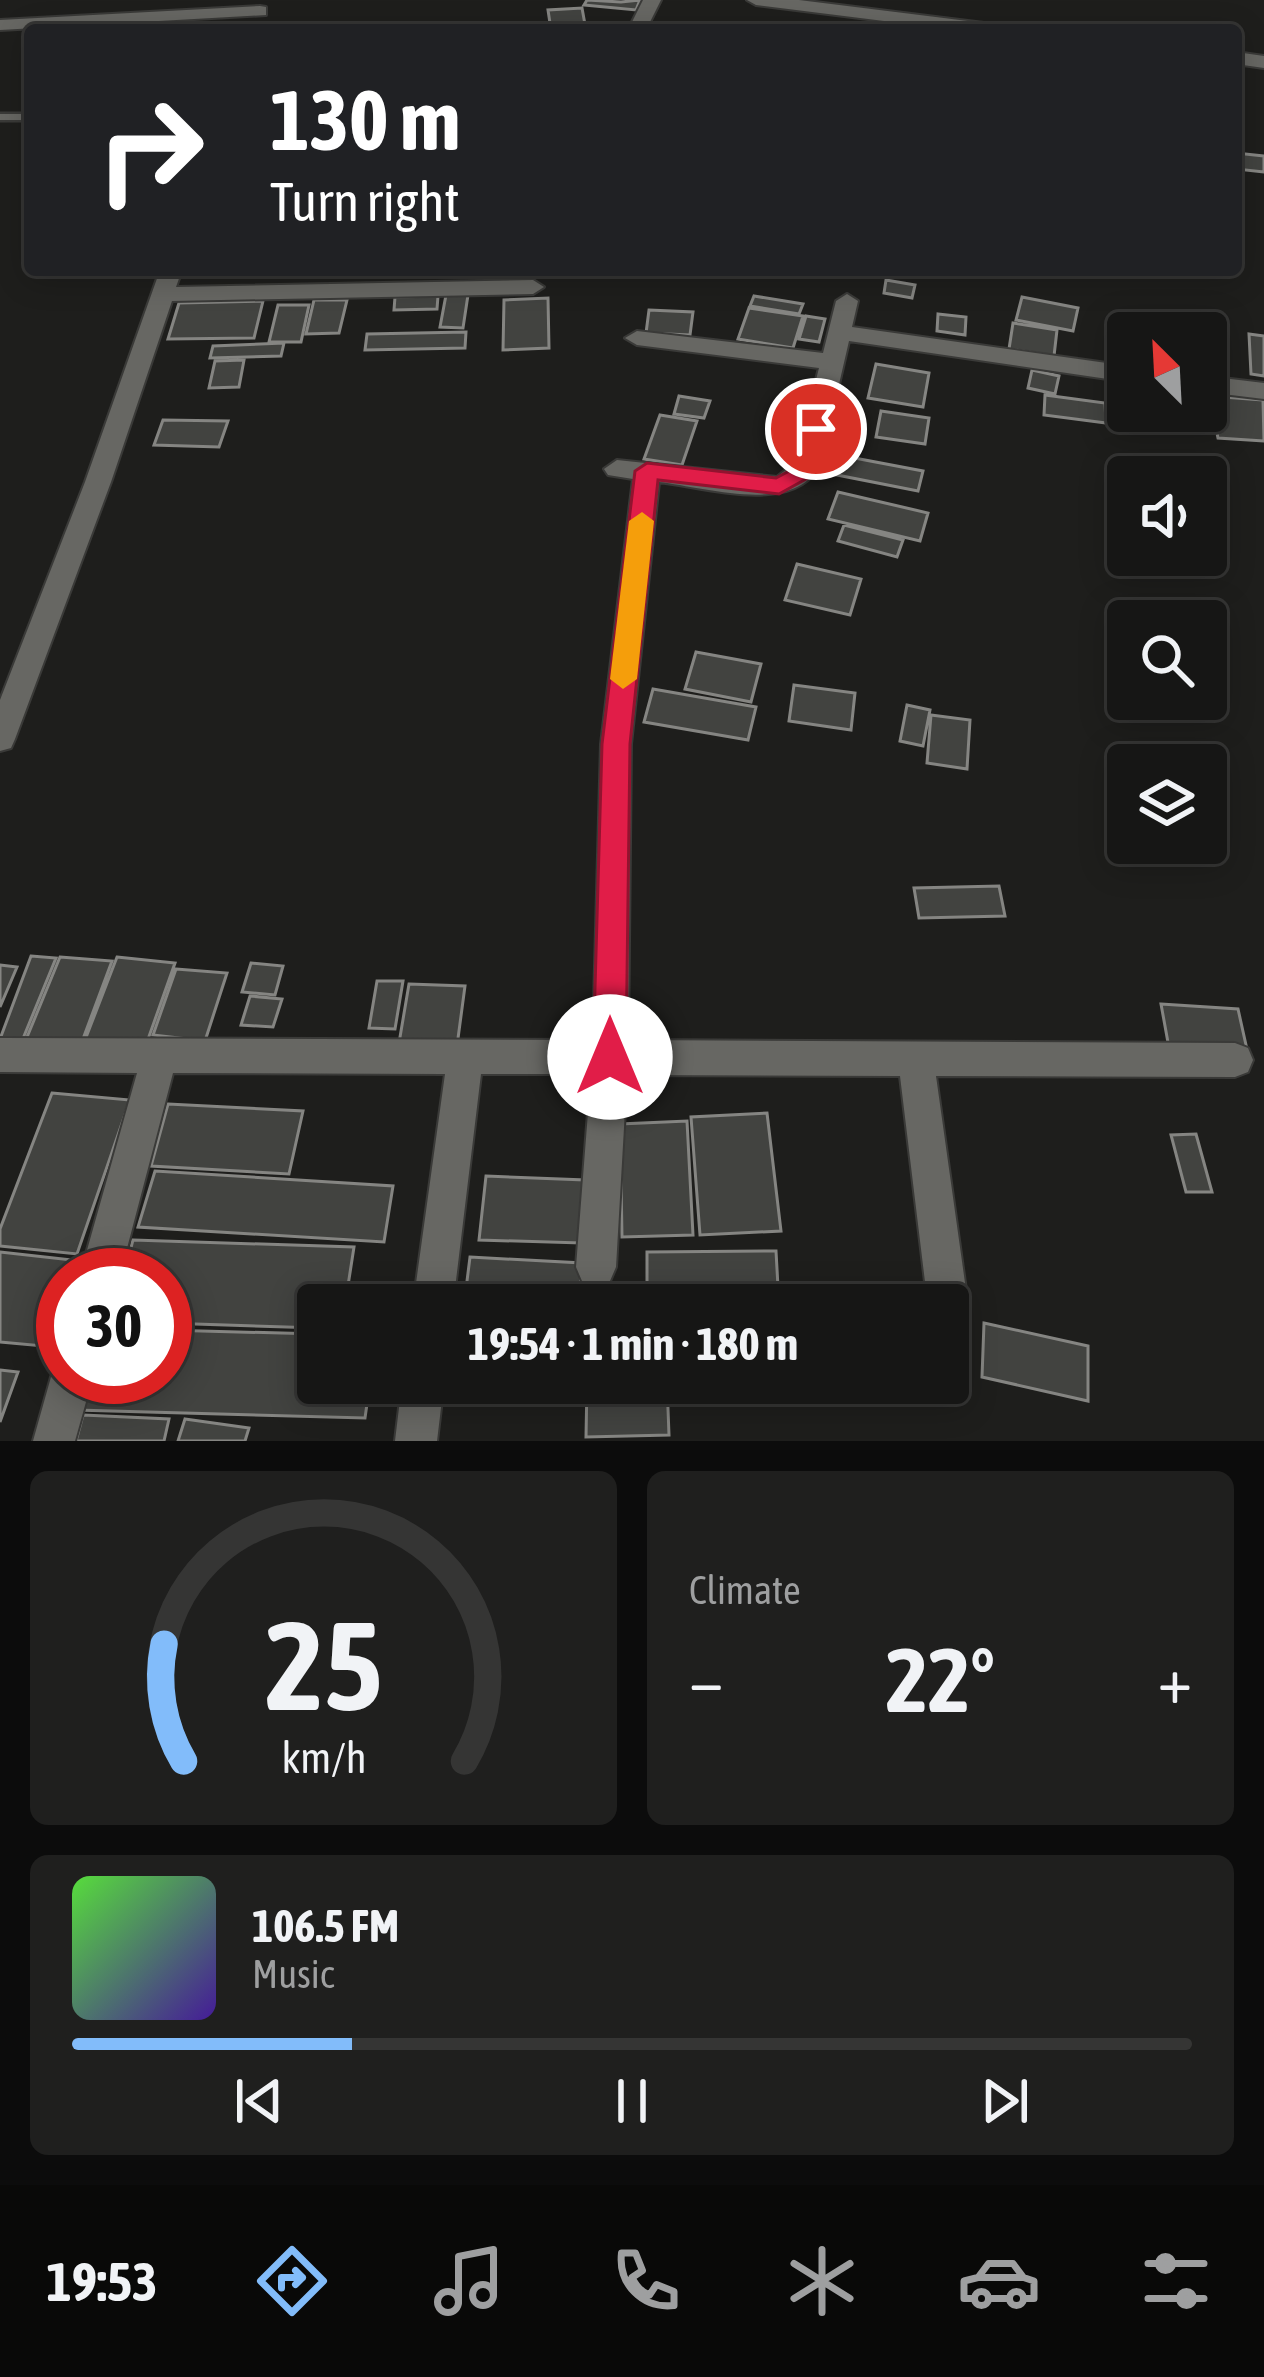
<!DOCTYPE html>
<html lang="en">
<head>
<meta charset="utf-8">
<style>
  body { margin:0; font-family:"Asap Condensed",sans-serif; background:#1f1f1e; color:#f1f3f6; height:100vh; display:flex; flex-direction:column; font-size:45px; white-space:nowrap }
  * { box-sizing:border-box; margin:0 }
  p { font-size:39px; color:#9e9fa0 }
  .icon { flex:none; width:66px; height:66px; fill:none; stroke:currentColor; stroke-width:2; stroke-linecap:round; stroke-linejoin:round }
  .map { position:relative; height:1441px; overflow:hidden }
  .panel { display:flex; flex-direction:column; gap:30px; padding:30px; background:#0c0c0c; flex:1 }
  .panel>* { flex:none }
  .banner { position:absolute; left:24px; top:24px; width:1218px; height:252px; border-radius:12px; box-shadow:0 6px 30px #0003,0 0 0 3px #353534; background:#202124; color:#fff; overflow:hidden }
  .needle { width:78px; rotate:336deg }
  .tools { position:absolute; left:1107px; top:312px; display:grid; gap:24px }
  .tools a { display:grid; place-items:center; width:120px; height:120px; border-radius:12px; background:#161615; box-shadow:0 6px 30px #0003,0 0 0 3px #353534; font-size:60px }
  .speed { position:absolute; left:36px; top:1248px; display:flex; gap:24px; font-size:60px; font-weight:700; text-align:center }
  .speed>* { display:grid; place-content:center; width:156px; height:156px; border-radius:50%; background:#161615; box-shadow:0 6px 30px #0003,0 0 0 3px #353534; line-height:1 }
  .speed .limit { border:18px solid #d22; background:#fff; color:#111 }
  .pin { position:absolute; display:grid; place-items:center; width:102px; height:102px; color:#fff; margin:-51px; border:6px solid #fff; border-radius:50%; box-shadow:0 3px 12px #0007 }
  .me { position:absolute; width:132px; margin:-66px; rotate:0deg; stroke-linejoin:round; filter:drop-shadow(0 0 9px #0008) }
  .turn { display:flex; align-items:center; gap:42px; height:252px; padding:0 48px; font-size:54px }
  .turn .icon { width:156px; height:156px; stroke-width:2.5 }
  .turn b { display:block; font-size:84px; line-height:102px }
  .big { font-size:90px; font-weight:700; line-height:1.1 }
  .panel .card { flex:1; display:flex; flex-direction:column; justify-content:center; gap:18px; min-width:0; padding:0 42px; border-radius:18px; background:#1f1f1e }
  .panel .dial { align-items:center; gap:0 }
  .dial svg { height:312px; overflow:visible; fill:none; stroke:#353534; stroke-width:7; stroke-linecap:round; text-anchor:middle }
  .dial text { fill:#f1f3f6; stroke:none }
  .song { display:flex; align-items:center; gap:36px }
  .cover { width:144px; height:144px; border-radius:18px; background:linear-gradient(135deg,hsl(110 70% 55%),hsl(260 70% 35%)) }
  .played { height:12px; border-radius:6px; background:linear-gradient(90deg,#82bcfa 25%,#353534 25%) }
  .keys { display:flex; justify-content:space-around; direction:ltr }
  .heat { display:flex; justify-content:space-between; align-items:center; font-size:66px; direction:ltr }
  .panel .tiles { flex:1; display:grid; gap:30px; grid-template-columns:1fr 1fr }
  .card:last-child { grid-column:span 2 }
  .trip { position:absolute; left:297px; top:1284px; width:672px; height:120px; border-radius:12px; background:#161615; box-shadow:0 6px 30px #0003,0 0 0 3px #353534; font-weight:700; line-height:120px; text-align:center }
  .dock { display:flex; height:192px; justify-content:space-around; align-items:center; background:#090908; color:#9e9fa0 }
  .dock .icon { width:84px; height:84px }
  .dock .current { color:#82bcfa }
  .dock b { font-size:54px; color:#f1f3f6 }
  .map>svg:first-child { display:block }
  .building { fill:#424340; stroke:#858582; stroke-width:3 }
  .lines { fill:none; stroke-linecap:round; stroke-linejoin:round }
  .lane-casing { stroke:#3a3a38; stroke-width:5 }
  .street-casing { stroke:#3a3a38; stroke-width:4 }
  .lane { fill:#676763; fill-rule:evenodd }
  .street { fill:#676763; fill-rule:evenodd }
  .route { fill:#e11d48; stroke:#92132f; stroke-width:3 }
  .slow { fill:#f59e0b }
</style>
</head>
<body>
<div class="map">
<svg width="1264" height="1441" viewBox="0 0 1264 1441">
  <rect width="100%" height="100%" fill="#1e1e1c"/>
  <path class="building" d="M587,0L621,2L640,0L636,10L584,5Z
    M582,8L586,30H551L548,10Z
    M1236,153L1264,156V172L1236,169Z
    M886,280L915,285L912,298L884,293Z
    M446,295H468L463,328L440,327Z
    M438,296L437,309L394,310L395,297Z
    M754,296L803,304L799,314L750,306Z
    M1022,297L1078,308L1073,331L1016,320Z
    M548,298L549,348L503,350L504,300Z
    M314,300H347L339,333L306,334Z
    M263,301L254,338L168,339L179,303Z
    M278,305H309L301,342H269Z
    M749,308L803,316L793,348L738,339Z
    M649,310L693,312L690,335L646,333Z
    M938,314L966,317L965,335L937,331Z
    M1122,315L1150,319V333H1128V360L1119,358Z
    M806,316L825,319L819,342L799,339Z
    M1013,323L1057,330L1054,356L1009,349Z
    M466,332L465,348L365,350L367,334Z
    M1249,334L1264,336V376L1251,374Z
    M284,343L281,356L210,358L213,346Z
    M244,360L239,387L209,388L215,361Z
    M876,364L929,373L923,407L868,398Z
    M1032,370L1059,376L1055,394L1028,388Z
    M1045,395L1105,403L1106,423L1044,415Z
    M679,396L710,401L704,418L674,414Z
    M1209,396L1263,400L1264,441L1218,438Z
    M881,411L929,418L925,444L876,437Z
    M660,415L697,421L682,465L644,459Z
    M163,420L228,421L219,447L154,445Z
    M828,453L923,471L918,491L822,472Z
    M838,492L928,513L920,541L828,519Z
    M844,525L903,540L897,557L838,541Z
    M797,564L861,579L850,615L785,600Z
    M696,652L761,664L751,702L685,689Z
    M794,685L855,693L851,730L789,721Z
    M653,689L756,707L748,740L644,722Z
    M907,705L930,710L923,746L900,741Z
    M931,715L970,720L967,769L927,763Z
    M999,886L1005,916L919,918L914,888Z
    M31,956L56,958L22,1041L0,1039Z
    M60,957L112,961L80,1047L25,1042Z
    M117,957L175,963L146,1045L85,1040Z
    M251,963L283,966L275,995L242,992Z
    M0,965L17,967L0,1007Z
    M176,969L227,973L205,1041L153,1035Z
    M377,981H403L395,1029L369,1028Z
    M409,984L465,986L457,1046L399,1043Z
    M250,996L282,999L273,1027L241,1025Z
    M1161,1004L1238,1009L1248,1054L1169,1048Z
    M52,1093L130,1100L77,1254L0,1246V1229Z
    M168,1104L303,1111L289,1174L151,1166Z
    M767,1113L781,1231L700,1235L691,1117Z
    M687,1121L693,1235L622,1237L620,1124Z
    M1196,1134L1212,1192H1186L1171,1135Z
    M155,1171L393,1186L384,1242L138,1227Z
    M486,1176L585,1180L581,1243L479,1240Z
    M133,1240L354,1247L345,1305H318V1328L165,1323V1275H124Z
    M776,1251L779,1305H647V1252Z
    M0,1252L72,1260L43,1346L0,1342Z
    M470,1257L582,1263L579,1305H464Z
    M984,1323L1088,1346V1401L982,1377Z
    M165,1330L318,1334V1383H370L365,1418L76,1410L84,1377H165Z
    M0,1370L18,1372L0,1422Z
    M587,1383H667L669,1435L586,1437Z
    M83,1415L169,1419L164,1441H76Z
    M185,1419L249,1428L245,1441H178Z"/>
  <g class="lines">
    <g class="lane-casing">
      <path id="lane" d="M0,114H30V120H0Z"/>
    </g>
    <g class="street-casing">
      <path id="street" d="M643,0H661L646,30H628Z
        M747,0H799L1000,25L1009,30H956L756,5Z
        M260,6L266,7V15L0,30V20Z
        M1236,52L1264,56V68L1236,64Z
        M160,270H182L176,287L533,280L544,287L533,294L172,301L111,482L15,739L11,748L0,751V700L85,482Z
        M847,294L858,301L852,327L1128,366V382L849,341L821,462C798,517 705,487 659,482L631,744L628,1040L1235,1043L1248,1048L1253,1060L1248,1072L1235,1077L936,1076L966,1290L960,1304L948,1309V1305L932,1304L926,1290L900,1076L627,1075L616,1267L610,1281L596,1287L582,1281L576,1267L591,1074H481L453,1305H413L445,1074L173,1073L120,1275H80L137,1073L0,1072V1038L593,1040L601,744L633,479L608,475L604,469L617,460L777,477L795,462L819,368L637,345L625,338L637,331L823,353L836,301Z
        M1206,376L1264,383V399L1206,392Z
        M63,1360V1377H93L75,1441H33L51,1377Z
        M402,1383H444L437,1441H395Z"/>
    </g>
    <use href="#lane" class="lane"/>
    <use href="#street" class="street"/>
  </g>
  <path class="route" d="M816,421L827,429L815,474L779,494L658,480L630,744L626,1057L621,1068L610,1073L598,1068L593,1057L602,744L635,471L647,463L776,478L793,469L805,429Z"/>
  <path class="slow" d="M642,512L654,521L637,679L623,689L610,679L629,521Z"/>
</svg>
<div class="tools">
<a><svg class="needle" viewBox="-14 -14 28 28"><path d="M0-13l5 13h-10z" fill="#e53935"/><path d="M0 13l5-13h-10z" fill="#9e9fa0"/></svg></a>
<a><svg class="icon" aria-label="sound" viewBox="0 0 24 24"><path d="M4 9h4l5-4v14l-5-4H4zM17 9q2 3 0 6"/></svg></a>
<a><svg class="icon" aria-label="search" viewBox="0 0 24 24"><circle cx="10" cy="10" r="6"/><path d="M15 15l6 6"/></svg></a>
<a><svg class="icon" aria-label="layers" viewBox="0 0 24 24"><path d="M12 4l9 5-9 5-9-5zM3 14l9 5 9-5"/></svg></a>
</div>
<div class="speed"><div class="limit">30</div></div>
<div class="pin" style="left:816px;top:429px;background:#d93025"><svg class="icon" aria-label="arrive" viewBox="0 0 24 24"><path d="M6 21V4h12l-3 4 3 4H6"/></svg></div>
<svg class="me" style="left:610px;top:1057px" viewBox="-20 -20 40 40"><circle r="19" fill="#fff"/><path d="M0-13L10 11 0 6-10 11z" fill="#e11d48"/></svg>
<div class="trip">19:54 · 1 min · 180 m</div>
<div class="banner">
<div class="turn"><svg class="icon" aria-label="right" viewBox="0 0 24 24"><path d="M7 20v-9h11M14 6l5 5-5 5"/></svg><div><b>130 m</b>Turn right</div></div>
</div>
</div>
<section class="panel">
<div class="tiles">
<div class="card dial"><svg viewBox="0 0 100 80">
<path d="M14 69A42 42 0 1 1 86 69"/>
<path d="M14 69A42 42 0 0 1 9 39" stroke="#82bcfa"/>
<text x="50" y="56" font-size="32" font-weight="700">25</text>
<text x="50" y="72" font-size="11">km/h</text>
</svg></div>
<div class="card"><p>Climate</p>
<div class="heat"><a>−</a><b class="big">22°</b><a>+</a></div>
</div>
<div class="card">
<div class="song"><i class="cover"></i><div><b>106.5 FM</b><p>Music</p></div></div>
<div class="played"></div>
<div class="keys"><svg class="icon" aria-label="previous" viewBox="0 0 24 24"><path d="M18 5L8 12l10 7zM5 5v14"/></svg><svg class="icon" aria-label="pause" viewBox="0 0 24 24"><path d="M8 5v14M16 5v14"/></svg><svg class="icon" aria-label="next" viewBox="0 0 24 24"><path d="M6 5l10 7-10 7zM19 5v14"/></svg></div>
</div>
</div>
</section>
<nav class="dock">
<b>19:53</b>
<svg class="icon current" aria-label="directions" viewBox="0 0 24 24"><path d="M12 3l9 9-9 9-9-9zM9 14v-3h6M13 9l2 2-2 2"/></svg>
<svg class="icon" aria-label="music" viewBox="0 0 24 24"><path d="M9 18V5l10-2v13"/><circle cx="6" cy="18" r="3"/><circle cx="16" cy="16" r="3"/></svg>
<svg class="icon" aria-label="phone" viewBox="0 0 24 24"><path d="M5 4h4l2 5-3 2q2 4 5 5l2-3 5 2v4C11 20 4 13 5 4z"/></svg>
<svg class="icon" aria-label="climate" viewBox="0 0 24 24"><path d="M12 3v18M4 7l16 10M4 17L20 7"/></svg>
<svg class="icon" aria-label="car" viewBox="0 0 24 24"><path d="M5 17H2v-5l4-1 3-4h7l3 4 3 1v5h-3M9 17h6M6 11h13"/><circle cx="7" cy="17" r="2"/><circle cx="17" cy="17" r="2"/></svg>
<svg class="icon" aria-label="filters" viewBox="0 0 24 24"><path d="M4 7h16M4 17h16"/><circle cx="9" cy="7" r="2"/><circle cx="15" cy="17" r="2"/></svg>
</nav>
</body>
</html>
